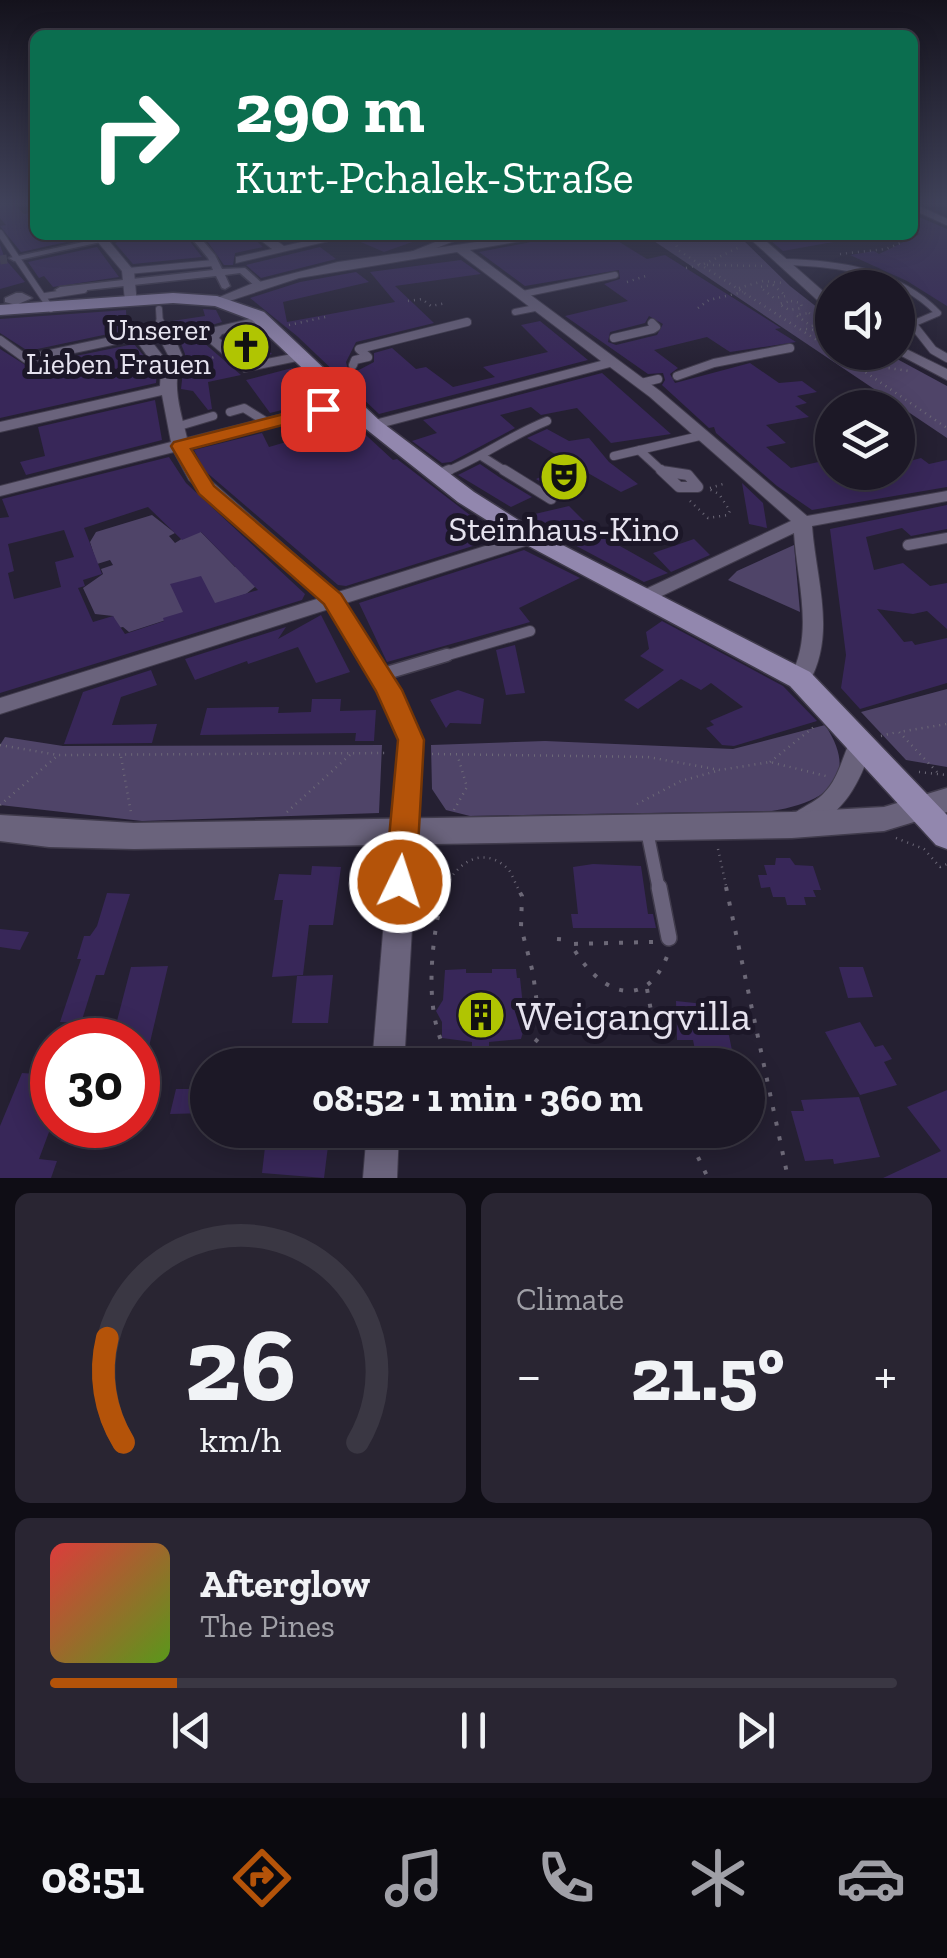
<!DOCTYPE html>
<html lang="en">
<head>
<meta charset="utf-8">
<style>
  body { margin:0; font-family:"Zilla Slab",serif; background:#292532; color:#f1f3f6; height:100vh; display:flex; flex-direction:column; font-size:38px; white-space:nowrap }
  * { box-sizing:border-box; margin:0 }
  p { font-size:32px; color:#a0a0a7 }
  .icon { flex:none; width:55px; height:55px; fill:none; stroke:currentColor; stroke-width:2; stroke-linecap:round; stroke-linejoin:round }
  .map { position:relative; height:1178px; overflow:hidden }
  .details { display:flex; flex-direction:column; gap:15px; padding:15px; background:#0f0d15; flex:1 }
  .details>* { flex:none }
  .top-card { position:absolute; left:30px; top:30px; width:888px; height:210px; border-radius:15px; box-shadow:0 5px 25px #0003,0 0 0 2px #3a3743; background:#0b6e4f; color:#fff; overflow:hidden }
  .tools { position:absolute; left:815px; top:270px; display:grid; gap:20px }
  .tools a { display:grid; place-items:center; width:100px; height:100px; border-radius:50%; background:#1c1826; box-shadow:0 5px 25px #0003,0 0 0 2px #3a3743; font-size:50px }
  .speed { position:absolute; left:30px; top:1018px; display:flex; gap:20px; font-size:50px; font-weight:700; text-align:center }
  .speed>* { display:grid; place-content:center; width:130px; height:130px; border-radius:50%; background:#1c1826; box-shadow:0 5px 25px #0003,0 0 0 2px #3a3743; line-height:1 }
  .speed .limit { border:15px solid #d22; background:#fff; color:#111 }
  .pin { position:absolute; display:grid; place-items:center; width:85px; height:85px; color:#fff; margin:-42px; border-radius:20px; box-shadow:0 5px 15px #0006 }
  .me { position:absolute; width:110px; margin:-55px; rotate:4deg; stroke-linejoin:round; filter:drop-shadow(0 0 8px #0008) }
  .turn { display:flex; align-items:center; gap:35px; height:210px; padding:0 40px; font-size:45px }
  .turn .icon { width:130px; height:130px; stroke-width:2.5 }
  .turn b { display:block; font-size:70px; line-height:85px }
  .big { font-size:75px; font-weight:800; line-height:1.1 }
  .details .card { flex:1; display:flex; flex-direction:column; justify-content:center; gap:15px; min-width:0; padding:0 35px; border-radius:15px; background:#292532 }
  .details .dial { align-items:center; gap:0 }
  .dial svg { height:260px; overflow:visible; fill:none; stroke:#3a3743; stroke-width:7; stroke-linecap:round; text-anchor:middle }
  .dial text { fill:#f1f3f6; stroke:none }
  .song { display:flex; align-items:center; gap:30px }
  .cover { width:120px; height:120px; border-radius:15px; background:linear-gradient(135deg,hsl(0 70% 55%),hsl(90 70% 35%)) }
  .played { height:10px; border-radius:5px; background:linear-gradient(90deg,#b45309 15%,#3a3743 15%) }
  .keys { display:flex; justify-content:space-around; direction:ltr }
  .heat { display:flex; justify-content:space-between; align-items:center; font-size:55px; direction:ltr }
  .details .tiles { flex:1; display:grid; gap:15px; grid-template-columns:1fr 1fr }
  .card:last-child { grid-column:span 2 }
  .trip { position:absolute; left:190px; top:1048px; width:575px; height:100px; border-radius:50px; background:#1c1826; box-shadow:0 5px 25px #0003,0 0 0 2px #3a3743; font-weight:800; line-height:100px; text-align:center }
  .dock { display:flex; height:160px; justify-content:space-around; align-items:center; background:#0b0a0f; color:#a0a0a7 }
  .dock .icon { width:70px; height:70px }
  .dock .current { color:#b45309 }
  .dock b { font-size:45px; color:#f1f3f6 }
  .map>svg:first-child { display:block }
  .green { fill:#4f4468 }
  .building { fill:#382759; fill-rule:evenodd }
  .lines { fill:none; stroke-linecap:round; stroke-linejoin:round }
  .pedestrian-tunnel { stroke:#423d4e; stroke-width:9; stroke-dasharray:9 5; stroke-linecap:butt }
  .service-far4-casing { stroke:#403b4c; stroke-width:8 }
  .service-far3-casing { stroke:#403b4c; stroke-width:10 }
  .service-far2-casing { stroke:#403b4c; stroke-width:12 }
  .service-far1-casing { stroke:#403b4c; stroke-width:15 }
  .service-casing { stroke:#403b4c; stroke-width:18 }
  .pedestrian-casing { stroke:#403b4c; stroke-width:3 }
  .minor-casing { stroke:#403b4c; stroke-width:2 }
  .tertiary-casing { stroke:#403b4c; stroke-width:3 }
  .secondary-casing { stroke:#403b4c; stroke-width:3 }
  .path-far1 { stroke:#6c6877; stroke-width:2.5; stroke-dasharray:1 5; stroke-linecap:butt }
  .path { stroke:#6c6877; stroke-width:4; stroke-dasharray:4 11; stroke-linecap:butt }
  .service-far4 { stroke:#6a637c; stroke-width:6 }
  .service-far3 { stroke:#6a637c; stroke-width:8 }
  .service-far2 { stroke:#6a637c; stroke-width:10 }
  .service-far1 { stroke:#6a637c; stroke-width:12 }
  .service { stroke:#6a637c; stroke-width:15 }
  .pedestrian { fill:#6a637c; fill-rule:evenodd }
  .minor { fill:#6a637c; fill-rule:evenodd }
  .tertiary { fill:#6a637c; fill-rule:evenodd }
  .secondary { fill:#9287ae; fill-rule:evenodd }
  .route { fill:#b45309; stroke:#753606; stroke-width:2.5 }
  .labels { text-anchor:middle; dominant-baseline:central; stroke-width:10; stroke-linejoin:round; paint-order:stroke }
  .far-poi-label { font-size:30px; fill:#e6e3ef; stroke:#1c1728; text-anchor:end }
  .poi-label { font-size:35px; fill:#e6e3ef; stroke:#1c1728 }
  .near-poi-label { font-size:42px; fill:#e6e3ef; stroke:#1c1728; text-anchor:start }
</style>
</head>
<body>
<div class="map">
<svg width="947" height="1178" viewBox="0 0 947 1178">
  <rect width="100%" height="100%" fill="#252032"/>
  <path class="green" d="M645,235H738L790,286L832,319V352L886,353L947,386V438Z
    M152,515L175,533L169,536L175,543L198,529L235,567L240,566L244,576L249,574L261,582L246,594L129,632L123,627L118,628L113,616L95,614L83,588L103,574L101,569L113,565L110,560L97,564L90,542L96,532Z
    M794,545L800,612L728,580L737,571Z
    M947,689V767L906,760L861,712Z
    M825,725C862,780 823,803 772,811L470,816L446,810L432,789L431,745L545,741L733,749Z
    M5,737L63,746L382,745L379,813L142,821L0,805V745Z"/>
  <path class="building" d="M0,205H14L24,214L35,212V235L89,237L21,252L0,226L6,225L0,218Z
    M912,214L947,229V306L907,281L850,255L874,251L879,254L920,234L912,231Z
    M137,235H185L202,257L133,264L115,243Z
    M203,235H250L263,247L235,253L233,265H224Z
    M358,235H429V236L384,252L354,239Z
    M568,235H608L647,259L665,255L781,328L775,329L796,342L730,352L707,337L654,350L678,368L670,374L675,383L750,363L779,383L802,381L817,392L797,396L807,403L795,406L809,417L766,425L786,443L766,447L791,468L823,461L832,469V477L848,488L882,481L871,472H898V456L906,462L921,458L929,464L947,460V487L812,510L777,486L716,433L714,427L709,428L662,385L665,380L663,373L648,374L565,316L628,301L604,284L620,279L619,270L525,286L479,252ZM649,316L663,324L657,335L616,345L608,342L610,332L645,323Z
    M794,235H833V242L783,251L770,240Z
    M0,245L5,259L25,282L0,289Z
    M97,247L119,277L53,287L44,276L39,278L28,262Z
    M320,247L336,259L261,278L246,265Z
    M461,260L481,274L395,286L434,323L356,342L346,362L348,370L357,371L374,362V353L392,348L416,369L426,367L453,387L495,377L483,367L548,352L521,325L540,321L588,360L379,414L297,336L250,298L300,282L356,272L369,282L283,302L287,322L395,302L370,272Z
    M203,309L216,310L222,322L208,326L203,342L241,375L208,382L212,409L208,410L193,391L181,389L185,354L172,321L205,316Z
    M126,310L127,330L28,351L0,333V319Z
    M249,332L272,354L248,359L224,338Z
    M134,344L157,372L156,383L0,418V349L27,366Z
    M292,368L326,399L270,413L246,380Z
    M602,373L671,434L611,443L577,408L541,415L531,407L500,415L515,428L451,462L442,463L412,441L437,433L423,420Z
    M155,400L162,440L26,475L20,462L45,456L38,427Z
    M342,413L393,460L397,459L496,535L495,539L346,586L338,585L205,471L194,450L262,433L269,447L310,435L302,423Z
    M547,429L569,441L589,438L609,462L638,484L621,492L527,438Z
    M169,457L186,483L305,594L302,600L0,693V518L9,517L2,499ZM148,507L182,540L201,532L258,590L215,603L201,576L170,584L183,612L163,618L164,621L125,634L113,616L93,622L78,588L85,586L83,580L102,574L84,528ZM64,530L74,557L55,562L61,587L14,599L8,573L14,571L8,544Z
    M480,464L499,477L532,497L511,507L458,475Z
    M567,465L577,476L551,488L536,479Z
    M742,483L763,503L767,528L749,524Z
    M947,505V529L911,536L902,528L866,537L874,570L903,563L930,586L947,583V629L927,611L913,614L877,609L904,642L912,641L915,645L947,638V683L860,709L841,688L846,655L830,529Z
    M569,506L595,532L668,573L644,582L522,517Z
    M694,539L710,555L671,572L653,553Z
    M524,550L580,578L519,608L530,622L387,662L359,603Z
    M321,615L350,672L316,683L298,647L248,664L247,661L195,680L185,659L286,627L278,639Z
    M662,621L783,686L817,721L734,746L722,745L706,728L714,725L710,721L743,707L711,683L701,690L681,679L638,709L624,700L664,670L640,656L649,649L646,632Z
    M515,645L525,693L506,695L496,650Z
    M151,670L157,685L121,697L112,725L157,724L152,743L64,744L83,692Z
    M458,690L484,699L481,724L450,723L446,728L430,700Z
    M312,699H341L340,711L376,710L374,741H355L356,733L200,735L207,708L279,707L278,713L311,712Z
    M776,858H790L795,865L813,866L821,890H813L816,897H804L806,905H787L785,897H773L770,887L761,888L758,875H767L764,865H775Z
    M593,864L641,866L648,914H653L656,928H573L571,914H578L573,867Z
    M312,866L341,867L333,925H309L303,975L272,977L283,900H274L279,874L311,875Z
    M107,893L130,894L104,975H96L81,1023L60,1022L81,959H77L84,936H90L97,926Z
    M0,929L29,932L20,950L0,947Z
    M168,966L143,1072L138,1071V1040H112L131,967Z
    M839,967H863L873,997L848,998Z
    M466,969V973H492V969H516L517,978H520L525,1025L521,1039L489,1042V1056L472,1057V1042L442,1038V1022L436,1011L443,1000L445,970Z
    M333,975L328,1023H292L297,976Z
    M676,1001L723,1006L734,1060H697L693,1040H677Z
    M860,1022L875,1047L883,1045L892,1059L884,1062L897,1085L860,1095L825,1032Z
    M22,1073L52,1075V1124L39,1159L57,1161L51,1178H0V1126Z
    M176,1089H208V1113L170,1114Z
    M947,1090V1178H883L941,1151L907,1107Z
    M859,1097L880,1157L834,1164L833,1159L805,1161L791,1111H804L801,1100Z
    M267,1130H330L324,1178L262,1173Z"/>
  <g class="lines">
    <path class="pedestrian-tunnel" d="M0,260L7,259"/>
    <g class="service-far4-casing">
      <path id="service-far4" d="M912,206L947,222
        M0,233L51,309
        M406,257L456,237
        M782,262C838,263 897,271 938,313L910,325
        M128,271L213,263
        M523,294L615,275
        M45,296L84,290
        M159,309L160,325
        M515,312L540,307
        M457,325L468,322"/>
    </g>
    <g class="service-far3-casing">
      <path id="service-far3" d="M160,322V331
        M911,322L933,350L947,358
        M614,338L653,329L656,327L652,323
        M0,340L26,359L140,335
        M353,365L355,360L368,357L359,349L467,322
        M677,376L714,363L790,348
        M641,383L658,379
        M230,412L244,408L268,423
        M176,427L213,416
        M639,450L664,473
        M614,456L704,435
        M483,457L508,473
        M662,471L673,473
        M443,473C481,458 511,435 547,421"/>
    </g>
    <g class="service-far2-casing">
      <path id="service-far2" d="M504,470L551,499
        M661,470L679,487H698L688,475L662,471
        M437,475L449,470
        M908,545L947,538
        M438,658L530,631"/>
    </g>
    <g class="service-far1-casing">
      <path id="service-far1" d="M380,675L447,655
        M647,831L659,890"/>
    </g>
    <g class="service-casing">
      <path id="service" d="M659,887L669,938"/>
    </g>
    <g class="pedestrian-casing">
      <path id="pedestrian" d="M116,235H133L14,261L9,258Z
        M189,235H198L215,255L222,269L245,268L264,285L256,287L240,273L225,275L230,286L225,289L222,288L216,276L60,293L55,290L60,287L213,270L208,258Z
        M16,293H22L32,298L16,305L5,302V298Z"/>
    </g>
    <g class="minor-casing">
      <path id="minor" d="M92,235H104L134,271L137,304L125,301L122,271Z
        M254,235H268L284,246L333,235H354L236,263V257L272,249Z
        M525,235H555L470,250L660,391L807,516L947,491V501L812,526C816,580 837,635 808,684H792L789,679C815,635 797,582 794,533L649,602H635L632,598L635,594L791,521L650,397L610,367L379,428H367V422L601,361L457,252L299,278L217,305L210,301L251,284L338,262Z
        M746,235H759L832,299V310L827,309Z
        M263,316L270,320L268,323L222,334L219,338L247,363L302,352L309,356L307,359L244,372L205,339L211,328Z
        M160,327L172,332L182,355C171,384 180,409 187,438L349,397L357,402L355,405L189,448L202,473L338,592L524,534L531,532L540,538L538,542L346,603L400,690L423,740L404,1065H372L399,740L378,690L329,609L0,714V698L320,598L189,480L174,452L0,496V486L171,442L162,395L0,432V422L160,386L161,369L155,367L133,336ZM158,336L168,355L166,360L149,338Z
        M898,345L947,369V380L894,352H898Z
        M861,733L869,736L873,742C860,784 843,818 799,832L790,829L786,822C794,809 813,805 824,793C840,777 842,755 853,736Z
        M367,1130H399L397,1178H363Z"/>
    </g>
    <g class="tertiary-casing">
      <path id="tertiary" d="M947,788V812L884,831L792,838L134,849L49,847L0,841V815L134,823L792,812L884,807Z"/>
    </g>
    <g class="secondary-casing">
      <path id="secondary" d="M173,293L217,296L264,312L380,421L474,492L539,533L810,672L947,815V849L936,845L790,686L523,543L458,502L366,429L252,320L215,306L173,303L0,315V305Z"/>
    </g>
    <path class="path-far1" d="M679,235L675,241L678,250L832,350
      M840,254L886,249L903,242L896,235
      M704,264L742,246
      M707,265L764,266
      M686,268L699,265
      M627,282L649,275
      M773,285L786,296L774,298L760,287Z
      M739,288L763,281L783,283
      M408,301L422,299L431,306L446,303
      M791,301L801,303L802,308L789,310L779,304Z
      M698,308L709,300L743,292
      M809,313L824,324L811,326L796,315Z
      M289,325L330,316
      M806,329L821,331L832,327
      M836,352L947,428
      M189,363L215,357
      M853,363L909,371
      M710,488L723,484
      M690,501L708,518L728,515L730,511L719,494L709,489
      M881,736L897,732
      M0,745L58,755L389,753
      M432,754L648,757L720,770L770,762L826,776
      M121,757L131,813
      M770,762L815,726
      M919,772L947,775
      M937,772L899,732L947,724
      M637,804L681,781L717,771
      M0,805L56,757
      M454,810L467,787L458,757
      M287,812L351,754
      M896,838L924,849L940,867L947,864
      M718,849L727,890
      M444,890C455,865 481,844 507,868C512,872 515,884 519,890"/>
    <path class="path" d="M445,887C431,934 419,1029 457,1065
      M726,887L788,1178
      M557,939L570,940
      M653,942L571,944C596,990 644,1017 668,954
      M647,989L661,1065
      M516,1065L541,1035L533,973L521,927L522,896L517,887
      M685,1130L708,1178"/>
    <use href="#service-far4" class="service-far4"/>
    <use href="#service-far3" class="service-far3"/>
    <use href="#service-far2" class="service-far2"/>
    <use href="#service-far1" class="service-far1"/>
    <use href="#service" class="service"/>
    <use href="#pedestrian" class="pedestrian"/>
    <use href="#minor" class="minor"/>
    <use href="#tertiary" class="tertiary"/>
    <use href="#secondary" class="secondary"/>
  </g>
  <linearGradient id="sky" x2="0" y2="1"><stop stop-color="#14121c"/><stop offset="0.55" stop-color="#40425a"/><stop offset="1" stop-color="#40425a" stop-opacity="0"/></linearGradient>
  <rect width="947" height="370" fill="url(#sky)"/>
  <path class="route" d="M323,404L332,409L329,413L191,449L214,486L341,594L402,690L424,740L416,882L411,891L400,895L390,891L385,882L398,740L376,691L324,604L199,494L171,446L174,442Z"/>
  <defs>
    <g id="church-disc" transform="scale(2.5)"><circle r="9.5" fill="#b0c502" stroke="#1c1728"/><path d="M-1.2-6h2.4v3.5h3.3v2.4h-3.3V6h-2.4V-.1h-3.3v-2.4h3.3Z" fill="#111"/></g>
    <g id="theatre-disc" transform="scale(2.5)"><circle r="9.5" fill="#b0c502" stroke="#1c1728"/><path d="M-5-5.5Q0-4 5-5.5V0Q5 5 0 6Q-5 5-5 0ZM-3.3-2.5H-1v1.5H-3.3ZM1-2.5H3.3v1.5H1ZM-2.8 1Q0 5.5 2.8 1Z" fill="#111"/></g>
    <g id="building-disc" transform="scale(2.5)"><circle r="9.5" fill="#b0c502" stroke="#1c1728"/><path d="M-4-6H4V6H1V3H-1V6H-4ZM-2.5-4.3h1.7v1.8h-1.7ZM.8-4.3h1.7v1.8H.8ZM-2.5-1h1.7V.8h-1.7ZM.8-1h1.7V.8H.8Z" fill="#111"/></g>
  </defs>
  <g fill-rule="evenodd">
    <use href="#church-disc" x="246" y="347"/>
    <use href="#theatre-disc" x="564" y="477"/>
    <use href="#building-disc" x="481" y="1015"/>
  </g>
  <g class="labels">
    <g class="far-poi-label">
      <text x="211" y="330">Unserer<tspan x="211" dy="34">Lieben Frauen</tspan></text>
    </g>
    <g class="poi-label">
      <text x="564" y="529">Steinhaus-Kino</text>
    </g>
    <g class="near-poi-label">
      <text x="516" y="1015">Weigangvilla</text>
    </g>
  </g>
</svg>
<div class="tools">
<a><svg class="icon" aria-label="sound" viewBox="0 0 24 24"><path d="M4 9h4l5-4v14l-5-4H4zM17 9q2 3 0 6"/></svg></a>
<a><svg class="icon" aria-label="layers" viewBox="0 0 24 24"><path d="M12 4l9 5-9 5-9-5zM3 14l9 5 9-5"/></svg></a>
</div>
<div class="speed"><div class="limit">30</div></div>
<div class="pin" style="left:323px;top:409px;background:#d93025"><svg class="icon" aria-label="arrive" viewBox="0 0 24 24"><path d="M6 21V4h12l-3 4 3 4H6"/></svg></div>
<svg class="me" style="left:400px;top:882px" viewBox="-20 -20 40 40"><circle r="17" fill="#b45309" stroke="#fff" stroke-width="3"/><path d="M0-11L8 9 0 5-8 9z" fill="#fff"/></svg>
<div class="trip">08:52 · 1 min · 360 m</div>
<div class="top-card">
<div class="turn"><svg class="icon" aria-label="right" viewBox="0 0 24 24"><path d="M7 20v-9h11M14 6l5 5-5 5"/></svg><div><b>290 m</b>Kurt-Pchalek-Straße</div></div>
</div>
</div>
<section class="details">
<div class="tiles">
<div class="card dial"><svg viewBox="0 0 100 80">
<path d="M14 69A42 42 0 1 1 86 69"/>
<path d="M14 69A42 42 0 0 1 9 37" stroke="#b45309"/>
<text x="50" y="56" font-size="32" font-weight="700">26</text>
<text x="50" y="72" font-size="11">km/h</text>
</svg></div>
<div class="card"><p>Climate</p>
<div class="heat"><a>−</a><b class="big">21.5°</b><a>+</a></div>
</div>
<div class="card">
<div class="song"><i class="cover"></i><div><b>Afterglow</b><p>The Pines</p></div></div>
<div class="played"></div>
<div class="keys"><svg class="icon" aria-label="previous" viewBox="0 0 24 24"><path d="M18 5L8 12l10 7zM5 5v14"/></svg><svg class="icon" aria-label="pause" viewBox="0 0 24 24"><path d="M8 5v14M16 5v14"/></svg><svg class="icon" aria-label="next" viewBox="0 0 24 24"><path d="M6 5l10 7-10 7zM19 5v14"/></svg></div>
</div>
</div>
</section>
<nav class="dock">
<b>08:51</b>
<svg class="icon current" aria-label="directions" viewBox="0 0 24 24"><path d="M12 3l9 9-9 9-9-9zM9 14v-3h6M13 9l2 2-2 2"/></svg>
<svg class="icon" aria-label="music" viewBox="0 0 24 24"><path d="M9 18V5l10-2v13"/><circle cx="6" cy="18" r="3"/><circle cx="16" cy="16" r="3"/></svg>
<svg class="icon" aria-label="phone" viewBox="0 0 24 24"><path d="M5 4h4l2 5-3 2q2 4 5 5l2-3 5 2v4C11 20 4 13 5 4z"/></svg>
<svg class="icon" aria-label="climate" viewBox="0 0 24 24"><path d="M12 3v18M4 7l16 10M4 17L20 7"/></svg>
<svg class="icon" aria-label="car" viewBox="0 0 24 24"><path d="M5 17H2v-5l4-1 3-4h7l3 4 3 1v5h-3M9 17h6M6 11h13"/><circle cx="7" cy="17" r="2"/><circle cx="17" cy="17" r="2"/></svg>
</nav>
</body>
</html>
